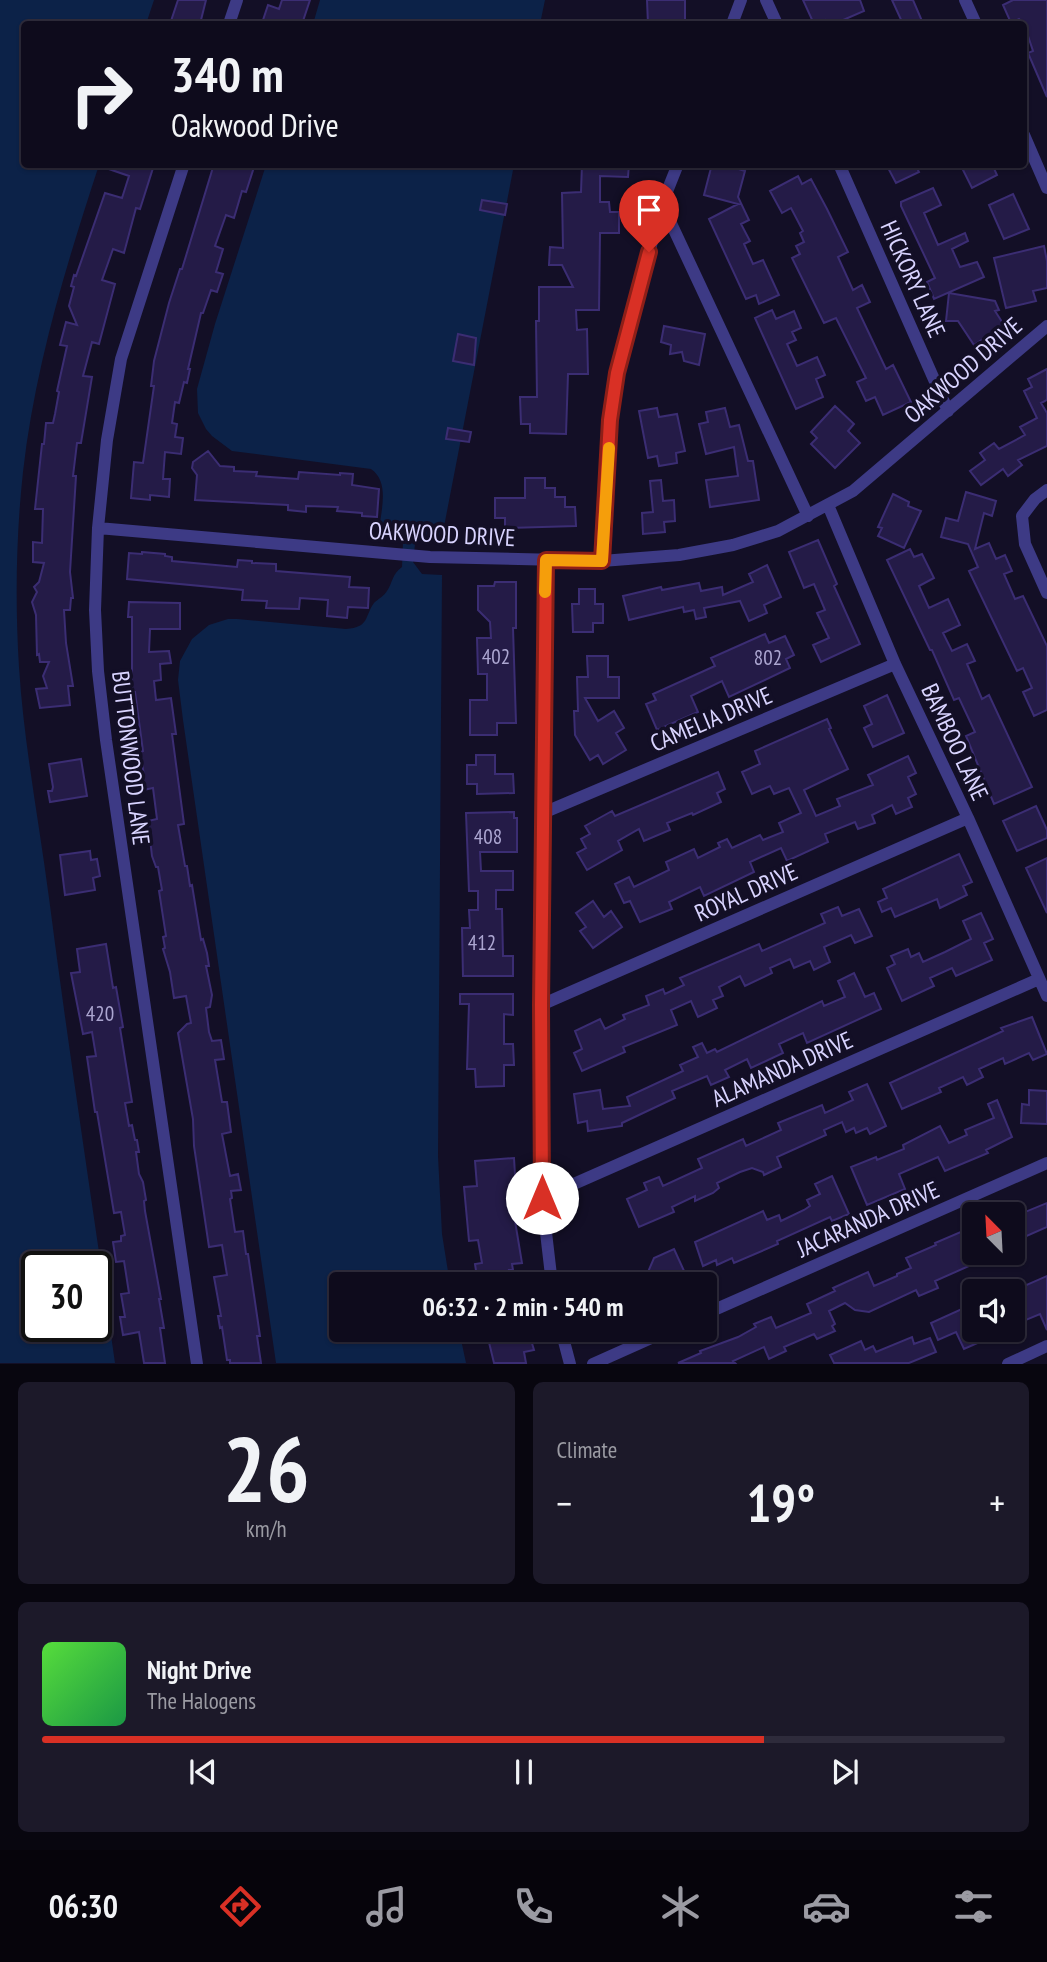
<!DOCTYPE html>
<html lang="en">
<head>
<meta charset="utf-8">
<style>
  body { margin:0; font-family:"PT Sans Narrow",sans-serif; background:#1c1929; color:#f1f3f6; height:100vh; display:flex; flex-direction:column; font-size:26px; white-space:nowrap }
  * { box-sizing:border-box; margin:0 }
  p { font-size:23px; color:#9b9ba3 }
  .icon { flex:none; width:38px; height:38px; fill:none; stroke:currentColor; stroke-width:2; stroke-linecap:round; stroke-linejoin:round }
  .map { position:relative; height:1364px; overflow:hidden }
  .sheet { display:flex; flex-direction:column; gap:18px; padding:18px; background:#08060f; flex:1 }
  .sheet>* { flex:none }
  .guide { position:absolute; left:21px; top:21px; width:1006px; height:147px; border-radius:7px; box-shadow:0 2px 5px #0004,0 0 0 2px #2e2b3b; background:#0e0b1c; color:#f1f3f6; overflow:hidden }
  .needle { width:46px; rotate:336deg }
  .buttons { position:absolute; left:962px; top:1202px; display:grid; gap:14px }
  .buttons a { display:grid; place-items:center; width:63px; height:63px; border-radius:7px; background:#0e0b1c; box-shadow:0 2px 5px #0004,0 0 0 2px #2e2b3b; font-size:35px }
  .speed { position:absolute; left:21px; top:1251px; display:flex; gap:14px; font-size:35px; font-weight:700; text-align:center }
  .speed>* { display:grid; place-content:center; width:91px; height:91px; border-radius:50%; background:#0e0b1c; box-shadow:0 2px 5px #0004,0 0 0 2px #2e2b3b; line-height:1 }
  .speed .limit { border:4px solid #111; border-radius:10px; background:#fff; color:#111 }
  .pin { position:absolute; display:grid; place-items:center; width:60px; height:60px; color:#fff; margin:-72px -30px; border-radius:50% 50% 50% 0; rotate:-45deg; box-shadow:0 0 7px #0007 }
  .pin .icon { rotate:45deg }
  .me { position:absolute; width:77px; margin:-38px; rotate:0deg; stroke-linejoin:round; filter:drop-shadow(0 0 5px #0008) }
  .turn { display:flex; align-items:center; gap:24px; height:147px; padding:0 35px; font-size:32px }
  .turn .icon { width:91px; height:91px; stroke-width:2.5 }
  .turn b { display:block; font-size:49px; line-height:60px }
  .big { font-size:52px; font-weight:600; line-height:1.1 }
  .sheet .card { flex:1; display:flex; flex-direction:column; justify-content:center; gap:10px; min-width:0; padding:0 24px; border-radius:10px; background:#1c1929 }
  .sheet .dial { align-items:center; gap:0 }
  .dial b { font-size:91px; line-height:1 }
  .song { display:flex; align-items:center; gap:21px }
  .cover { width:84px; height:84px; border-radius:10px; background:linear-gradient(135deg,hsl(110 70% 55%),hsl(140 70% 35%)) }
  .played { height:7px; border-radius:4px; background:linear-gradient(90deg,#d93025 75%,#2e2b3b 75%) }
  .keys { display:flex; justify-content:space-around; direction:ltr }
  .heat { display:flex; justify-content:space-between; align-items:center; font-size:38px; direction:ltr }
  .sheet .tiles { flex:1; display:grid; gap:18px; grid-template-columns:1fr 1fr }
  .card:last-child { grid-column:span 2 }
  .trip { position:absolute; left:329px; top:1272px; width:388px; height:70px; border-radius:7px; background:#0e0b1c; box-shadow:0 2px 5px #0004,0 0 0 2px #2e2b3b; font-weight:600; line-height:70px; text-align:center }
  .dock { display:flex; height:112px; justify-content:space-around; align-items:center; background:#06040b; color:#9b9ba3 }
  .dock .icon { width:49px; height:49px }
  .dock .selected { color:#d93025 }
  .dock b { font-size:32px; color:#f1f3f6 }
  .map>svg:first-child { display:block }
  .water { fill:#0c2248; fill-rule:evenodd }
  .building { fill:#241b47; stroke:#3b2d73; stroke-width:2 }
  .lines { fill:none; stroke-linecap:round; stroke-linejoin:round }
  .minor { stroke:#3d3a85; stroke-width:12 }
  .route-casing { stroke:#8d1f18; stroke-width:18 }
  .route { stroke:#d93025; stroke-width:12 }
  .slow { stroke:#f59e0b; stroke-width:12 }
  .labels { text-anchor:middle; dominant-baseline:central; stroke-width:7; stroke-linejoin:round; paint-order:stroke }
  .number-label { font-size:21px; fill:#aca6d1 }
  .street-label { font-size:24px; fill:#d9d4ff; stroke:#130f26 }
</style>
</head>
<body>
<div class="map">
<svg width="1047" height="1364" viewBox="0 0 1047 1364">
  <rect width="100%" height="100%" fill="#130f26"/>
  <path class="water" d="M0,0H154L146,24H24V164L99,165C66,266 35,366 23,472C16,536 15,603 19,667C24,745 39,821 49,898C69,1053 93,1208 115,1363H0ZM96,1267V1326H37V1267Z
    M320,0H545L540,24H313Z
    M266,165H514L442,537H425L415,544L413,562L422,574L442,575L438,1156L442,1234L450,1284H341V1330H459L466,1363H276L183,720L178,680L180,661L192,639L209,625L228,619H237L346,629C370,627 364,617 374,603C378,599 384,596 387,591C393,582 392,574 402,567L403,542L396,532L379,531C381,510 390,482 371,469L232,451L212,436L206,429L198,413L197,389L215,324Z"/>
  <path class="building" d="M178,0H206L200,24H170Z
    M282,0H310L302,24H279L263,20L268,5L279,9Z
    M647,0H685V24H648Z
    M803,0H860L864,11L834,24H827L825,20L814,24Z
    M892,0H913L922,21L915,24H903Z
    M1013,0H1047V97L1028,53L1033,51L1024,24L1019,19L1011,23L1003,5Z
    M100,164H143L153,168L140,209L136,208L124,253L113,249L102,280L115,284L99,344L92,342L83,376L92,377L81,443H77L73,476H76L70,572L73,598H71L70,610H64L66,643L73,686H68L70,705L40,708L36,689L47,688L43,676L49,662H40L39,654L37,655L36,615L32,602L37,592L34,587L39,582L44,563L33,562V542L42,543L43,509H35L42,444H44L46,423H53L55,414L59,392L57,391L67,346L60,345L66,322L77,325L69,306L74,287L71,286L74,275L76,276L105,193L122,198L129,176L100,166Z
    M214,164H255L246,192L242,191L234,218L226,215L215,246L223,249L216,272L223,274L217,292L211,290L203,313H201L188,369H190L187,383L184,382L179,403L175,402L172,423L177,424L175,437L183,438L181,454L165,452L163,479H170L169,497L150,495V500L131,498L134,462L143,463L154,386H151L154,361L169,303L180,269H182Z
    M582,164H629L628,177L600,176V202H609L610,212H619V233H600L599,310H576L577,330L587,329L588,374H568L566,434L530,433V424H521L520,397H537L536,321H539V287H573L562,265H549L550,247L563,248L562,193L581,192Z
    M712,164H722L745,171L738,197L749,220L741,224L750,241L744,244L753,264L763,260L779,295L759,304L756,295L746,299L709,219L738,204L704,195Z
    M886,164H915L919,172L896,183Z
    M974,164H992L997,175L972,188L963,170Z
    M798,176L802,184L811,179L827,209L848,252L838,257L853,290L862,285L870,302L857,308L886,369L893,365L911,402L883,415L875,397L866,401L857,382L866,378L836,318L824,323L792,258L800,254L796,246L804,242L800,233L803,231L791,208L782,213L770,191Z
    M933,188L941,205L924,213L938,245L965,233L968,241L952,249L960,267L977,262L984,277L934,299L927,282L935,278L901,206V202Z
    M1013,194L1029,229L1004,239L989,205Z
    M482,200L507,204L505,215L480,210Z
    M1044,246L1047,261V288L1033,291L1036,301L1006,308L994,258Z
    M949,293L995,301L999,310L995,311L1004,325L974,345L958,321H946Z
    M772,310L776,319L794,311L801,328L792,332L796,340L787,344L797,366L817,357L825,375L816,379L823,397L796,409L755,318Z
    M664,326L705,334L699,365L684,361L682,352L670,354L671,345L661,342Z
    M458,334L476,338L474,365L453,361Z
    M1047,369V400L1041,403L1047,413V446L1018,460L1022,465L1008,476L1003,469L981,485L970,471L985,460L980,453L994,443L999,449L1025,435L1020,427L1037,418L1024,391L1032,387L1028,379Z
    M835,406L854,424L848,431L860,443L835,468L811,444L817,438L811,432Z
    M657,408L659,417L677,414L685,451L676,453L677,463L659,466L657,456L648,458L639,411Z
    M725,408L730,427L739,425L748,461H753L759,500L710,507L706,480L738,476L734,447L706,454L699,424L708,422L706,412Z
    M448,428L471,432L469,442L446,439Z
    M208,451L220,466L234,467V471L257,472L256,476L298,479L299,472L340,475V473L353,474L352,485L379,489L377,517L362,516V513L337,511L338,507L306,506V512L288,510V505L195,500L197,475L192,468L193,462Z
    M525,478H545V488H555V497H565V507H575L576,526L505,528V518H495V498H525Z
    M661,480L663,501L674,500L675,521L664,522L665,532L643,534L642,513L653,512L650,481Z
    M966,492L996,501L992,516L984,513L975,549L989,543L996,559L1005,555L1012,571L1004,574L1015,599L1023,596L1047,646V710L1034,716L1023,692L1032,688L1023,668L1017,671L969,571L978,567L968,544L941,537L946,518L958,521Z
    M893,494L909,502L908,506L921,511L904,548L878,536L882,528L878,527Z
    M818,540L837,584L834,586L860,644L821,662L813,645L829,638L817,613L825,610L814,584L804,588L789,552Z
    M910,549L914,557L922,554L934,578L919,586L929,608L948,599L960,625L943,633L952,651L967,644L975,661L967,664L982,699L989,695L1032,787L994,804L966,736L975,732L959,698L954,700L932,650H930L887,560Z
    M142,552L165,554V556L172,557V561L237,567L238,560L252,561V563L276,564V571L350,577L349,587L369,588L368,608L348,607L347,618L327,616L328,600L300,598L299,609L266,608L267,601L242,600L243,590L127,579L129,553L142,554Z
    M767,565L781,597L764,605L767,613L749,621L740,601L704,608L706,617L696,619L694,610L684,612L683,607L629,620L623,596L661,587L662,590L699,583L701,591L722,587L723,595L753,582L749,574Z
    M495,582H516V628H513L516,723H497V735H470V700H487V674H478L477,638H491L490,622L478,610V586H494Z
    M579,589H595V604H603V623H593V632H573L572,604H579Z
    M129,602L180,603V629H150L149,652L169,651L171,663L160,664L161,680L154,681L156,700L171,698L176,734H172L184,824L178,825L185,866H187L190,886L192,885L201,940L203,939L207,953L209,966H206L212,995L210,1007L206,1008L209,1032L212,1041L221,1040L224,1059L215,1060L222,1102H227L231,1132L222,1134L230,1176L238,1174L241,1190L231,1191L232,1198L230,1199L235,1232L243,1231L246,1254H248L260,1336H257L261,1363H230V1360H227L222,1327L220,1328L218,1316H221L214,1277L227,1275L222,1245L209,1247L194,1146L193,1119L178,1033L187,1024L191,1023L186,996L174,998L170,972L163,949L165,948L163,937L166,936L159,891L162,890L158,867H156L152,856L148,821L157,819L153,788L143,790L141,775H144L140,752L143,751L135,692H132V617H128Z
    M765,634L769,643L785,636L794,655L786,659L790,668L729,697L722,681L691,696L698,712L657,730L646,704L656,700L653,694L715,666L711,658Z
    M587,656H608V677H619V698H585L598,721L614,711L624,728L616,733L626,750L603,764L598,755L590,760L575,735L574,711H578L577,677H588Z
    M887,695L904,733L873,747L864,728L872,724L864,706Z
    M827,719L831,728L829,729L848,769L804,790L816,816L840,806L837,799L873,785L868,775L908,756L916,773L908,777L916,794L908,798L912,807L896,814L892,805L872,815L875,823L858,829L855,822L825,834L828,842L787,861L781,848L750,862L754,872L704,896L700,887L669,902L672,909L640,922L630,901L624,903L615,884L629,877L634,887L669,870L666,862L694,849L698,858L720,847L718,843L727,839L732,848L760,835L763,840L783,832L779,823L801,813L789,788L774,794L770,786L752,794L742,772L760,764L755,751Z
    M476,755H495V774H513L514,793L477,794V784H467V765H476Z
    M81,759L87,796L50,802L48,791H52L53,787L49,764Z
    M718,772L725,789L717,793L721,802L693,815L692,813L667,823L670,830L644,841L639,829L618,841L622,850L587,870L577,853L586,848L581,839L590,834L585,826L612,811L615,816Z
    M1036,806L1047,830V838L1017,851L1003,821Z
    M514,812V818H517V852H480L481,871H513V890H496V909H502L503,956H513V976H463L462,928H470L469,910H478V891H469L466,813Z
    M90,851L91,860L97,859L100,876L93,878L95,890L65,895L60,855Z
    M959,854L972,882L963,886L967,895L940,908L937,899L895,917L891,908L882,912L878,902L887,898L883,889Z
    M1047,858V913L1026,868Z
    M593,901L604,917L611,911L622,927L593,948L580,931L586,927L576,913Z
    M838,907L842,916L859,909L872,936L855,943L851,935L824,947L830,962L814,970L810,961L794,968L790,959L770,968L772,973L745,986L740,976L719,987L723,996L713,1000L717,1008L698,1017L691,1001L671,1010L677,1025L623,1047L625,1052L582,1071L574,1053L582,1049L575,1031L600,1019L605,1029L625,1019L623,1015L649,1005L646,996L663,989L665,994L684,985L680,978L759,944L762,951L825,923L821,914Z
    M981,913L993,939L984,943L992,960L956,976L952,968L930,978L934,986L902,1001L887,968L895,964L891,956L908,949L911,957L919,953L923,962L945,952L971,939L963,921Z
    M106,944L113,988L116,987L123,1027L120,1028L132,1102L125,1103L129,1126L132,1125L135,1140H137L139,1152H136L139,1174L143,1182L146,1200L144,1201L145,1211L161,1299H159L164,1328H160L165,1363H144L139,1332L123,1335L120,1317H125L121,1294L129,1293L124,1261L116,1262L113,1242L121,1241V1236L125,1235L121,1212L114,1213L97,1112H95L87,1057L96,1056L92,1032L83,1034L71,973L80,972L77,949Z
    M854,973L865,997L874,993L881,1009L807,1043L803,1033L779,1044L783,1053L751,1068L747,1059L725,1070L729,1077L711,1085L707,1076L672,1091L675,1098L622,1123V1126L588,1131L587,1121L578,1123L574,1094L600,1090L603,1109L630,1106L627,1097L683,1071L680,1065L698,1057L693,1047L702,1043L707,1053L715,1049L717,1052L822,1001L824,1006L845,997L838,981Z
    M460,994H513V1015L504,1014V1044H513L514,1065H504V1086L476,1087L475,1069H467L469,1004H460Z
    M1032,1017L1047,1054L1033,1060L1029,1053L1005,1064L1003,1058L979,1069L983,1077L967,1085L963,1077L939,1088L941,1092L902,1109L890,1083L1003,1031L1001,1028Z
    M867,1084L886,1126L870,1134L867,1128L856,1133L854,1128L846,1132L842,1122L824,1130L826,1135L777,1157L781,1167L764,1175L763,1172L752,1168L740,1172L717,1183L719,1188L713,1193L695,1201V1196L672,1207L674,1212L639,1227L627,1199L647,1190L644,1183L659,1177L663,1186L702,1168L698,1159L743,1139L746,1146L781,1130L778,1123L822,1105L825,1113L853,1100L849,1092Z
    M1029,1090L1047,1091V1124L1021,1123L1022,1104L1029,1105Z
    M997,1100L1012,1137L986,1150L988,1153L945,1171L938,1157L899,1174L905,1189L867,1205L851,1167L876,1157L877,1160L904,1149L903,1145L940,1126L949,1143L967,1135L965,1130L994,1118L988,1104Z
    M514,1158L517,1208L513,1209L522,1263L512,1264L513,1270H509L512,1284H478L475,1264L482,1263L478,1240L469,1241L464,1187L477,1186L475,1161Z
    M832,1176L849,1214L832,1221L830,1217L777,1241L778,1244L734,1263L732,1258L717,1265L716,1260L703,1266L695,1242L763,1211L767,1220L779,1215L781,1221L804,1210L810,1206L807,1200L820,1194L815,1184Z
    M1047,1203V1227L1013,1242V1217Z
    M970,1228L975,1239V1255L978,1262L935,1281L938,1288L919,1296L916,1290L869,1312L855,1310L845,1303L829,1311L835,1324L832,1326L835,1331L817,1339L814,1334L784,1347L786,1351L769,1359L764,1347L733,1361L735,1363H678L701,1353L700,1351L738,1337L756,1327L754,1324L771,1317L776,1328L811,1313L807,1304L835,1291L833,1288L868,1272L874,1286L897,1276V1274L911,1268L906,1258L936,1245L935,1243Z
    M674,1249L690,1284H648L645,1279L654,1258Z
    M1047,1276V1330L1040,1314L1016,1324L1013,1316V1291Z
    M975,1303V1330L982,1341L964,1349L956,1332L938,1340L931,1323Z
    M486,1330H528L534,1350L524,1352L526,1363H494Z
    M912,1337L914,1344L930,1338L936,1352L909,1363H834L830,1355L861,1341L865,1350L873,1346L876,1352Z"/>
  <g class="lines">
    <path class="minor" d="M766,0L777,24
      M965,0L976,24
      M229,24L237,0
      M732,24L741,0
      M1024,135L1047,188
      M184,164L121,359L107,440L98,528L95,610L98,671L106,740L197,1364
      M839,164L948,411
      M662,204L808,516
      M1047,490L1035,499L1022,516L1025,544L1047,593
      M828,505L895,664L968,818L1047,996
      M98,528L430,557L602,561L679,555L733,545L778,531L853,491L1047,326
      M546,560L541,1005L542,1198L552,1284
      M602,561L610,420L617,373L662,204L678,164
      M543,813L895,664
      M541,1005L968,818
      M542,1198L1039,979
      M705,1314L1047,1163
      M561,1330L570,1364
      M593,1364L669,1330
      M1008,1364L1047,1346"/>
  </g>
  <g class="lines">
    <g class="route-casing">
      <path id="route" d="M542,1198L541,1005L546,560L602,561L610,420L617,373L649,252"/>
    </g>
    <use href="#route" class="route"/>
    <path class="slow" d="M545,592L546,560L602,561L609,448"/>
  </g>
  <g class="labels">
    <g class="number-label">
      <text x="496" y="656">402</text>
      <text x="768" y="657">802</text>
      <text x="488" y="836">408</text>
      <text x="482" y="942">412</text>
      <text x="100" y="1013">420</text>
    </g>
    <g class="street-label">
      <text transform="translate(913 279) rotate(66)">HICKORY LANE</text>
      <text transform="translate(963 370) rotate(-41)">OAKWOOD DRIVE</text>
      <text transform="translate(442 534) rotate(3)">OAKWOOD DRIVE</text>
      <text transform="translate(711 719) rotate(-23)">CAMELIA DRIVE</text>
      <text transform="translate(955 742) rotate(65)">BAMBOO LANE</text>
      <text transform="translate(131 758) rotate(83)">BUTTONWOOD LANE</text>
      <text transform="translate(746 892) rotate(-24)">ROYAL DRIVE</text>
      <text transform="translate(782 1069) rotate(-24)">ALAMANDA DRIVE</text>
      <text transform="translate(868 1219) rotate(-24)">JACARANDA DRIVE</text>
    </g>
  </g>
</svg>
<div class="buttons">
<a><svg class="needle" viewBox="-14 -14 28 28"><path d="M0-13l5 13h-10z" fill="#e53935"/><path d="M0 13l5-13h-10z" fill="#9b9ba3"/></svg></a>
<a><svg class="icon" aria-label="sound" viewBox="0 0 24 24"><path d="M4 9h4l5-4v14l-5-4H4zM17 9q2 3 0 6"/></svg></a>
</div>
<div class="speed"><div class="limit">30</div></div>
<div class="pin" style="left:649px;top:252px;background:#d93025"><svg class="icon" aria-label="arrive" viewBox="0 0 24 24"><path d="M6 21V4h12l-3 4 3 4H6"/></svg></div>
<svg class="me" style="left:542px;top:1198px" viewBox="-20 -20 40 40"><circle r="19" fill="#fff"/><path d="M0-13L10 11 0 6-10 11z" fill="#d93025"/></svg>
<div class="trip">06:32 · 2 min · 540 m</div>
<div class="guide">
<div class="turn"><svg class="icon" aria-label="right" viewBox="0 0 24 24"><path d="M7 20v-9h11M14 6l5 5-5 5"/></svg><div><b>340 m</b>Oakwood Drive</div></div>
</div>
</div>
<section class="sheet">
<div class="tiles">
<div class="card dial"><b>26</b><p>km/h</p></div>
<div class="card"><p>Climate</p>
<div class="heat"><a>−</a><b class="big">19°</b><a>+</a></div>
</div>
<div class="card">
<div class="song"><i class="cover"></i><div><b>Night Drive</b><p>The Halogens</p></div></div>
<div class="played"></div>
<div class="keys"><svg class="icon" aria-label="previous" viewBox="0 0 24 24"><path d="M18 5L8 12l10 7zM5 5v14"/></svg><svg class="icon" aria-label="pause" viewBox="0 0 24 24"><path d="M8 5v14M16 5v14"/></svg><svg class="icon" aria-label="next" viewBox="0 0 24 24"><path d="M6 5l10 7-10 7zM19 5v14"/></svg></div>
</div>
</div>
</section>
<nav class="dock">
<b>06:30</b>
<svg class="icon selected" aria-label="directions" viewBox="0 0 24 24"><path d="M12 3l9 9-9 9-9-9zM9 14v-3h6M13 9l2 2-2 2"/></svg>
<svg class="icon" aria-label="music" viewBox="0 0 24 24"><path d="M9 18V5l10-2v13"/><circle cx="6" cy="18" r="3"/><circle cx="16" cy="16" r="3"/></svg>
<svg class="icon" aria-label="phone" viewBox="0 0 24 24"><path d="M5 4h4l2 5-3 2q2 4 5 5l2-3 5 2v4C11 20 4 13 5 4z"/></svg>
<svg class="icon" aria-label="climate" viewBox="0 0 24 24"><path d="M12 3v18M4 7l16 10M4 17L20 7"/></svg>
<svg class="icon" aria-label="car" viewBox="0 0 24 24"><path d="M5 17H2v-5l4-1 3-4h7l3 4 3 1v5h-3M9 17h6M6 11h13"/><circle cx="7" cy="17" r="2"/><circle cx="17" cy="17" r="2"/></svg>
<svg class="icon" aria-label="filters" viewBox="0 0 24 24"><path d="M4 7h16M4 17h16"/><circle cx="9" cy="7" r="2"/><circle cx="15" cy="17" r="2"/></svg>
</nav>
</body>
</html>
